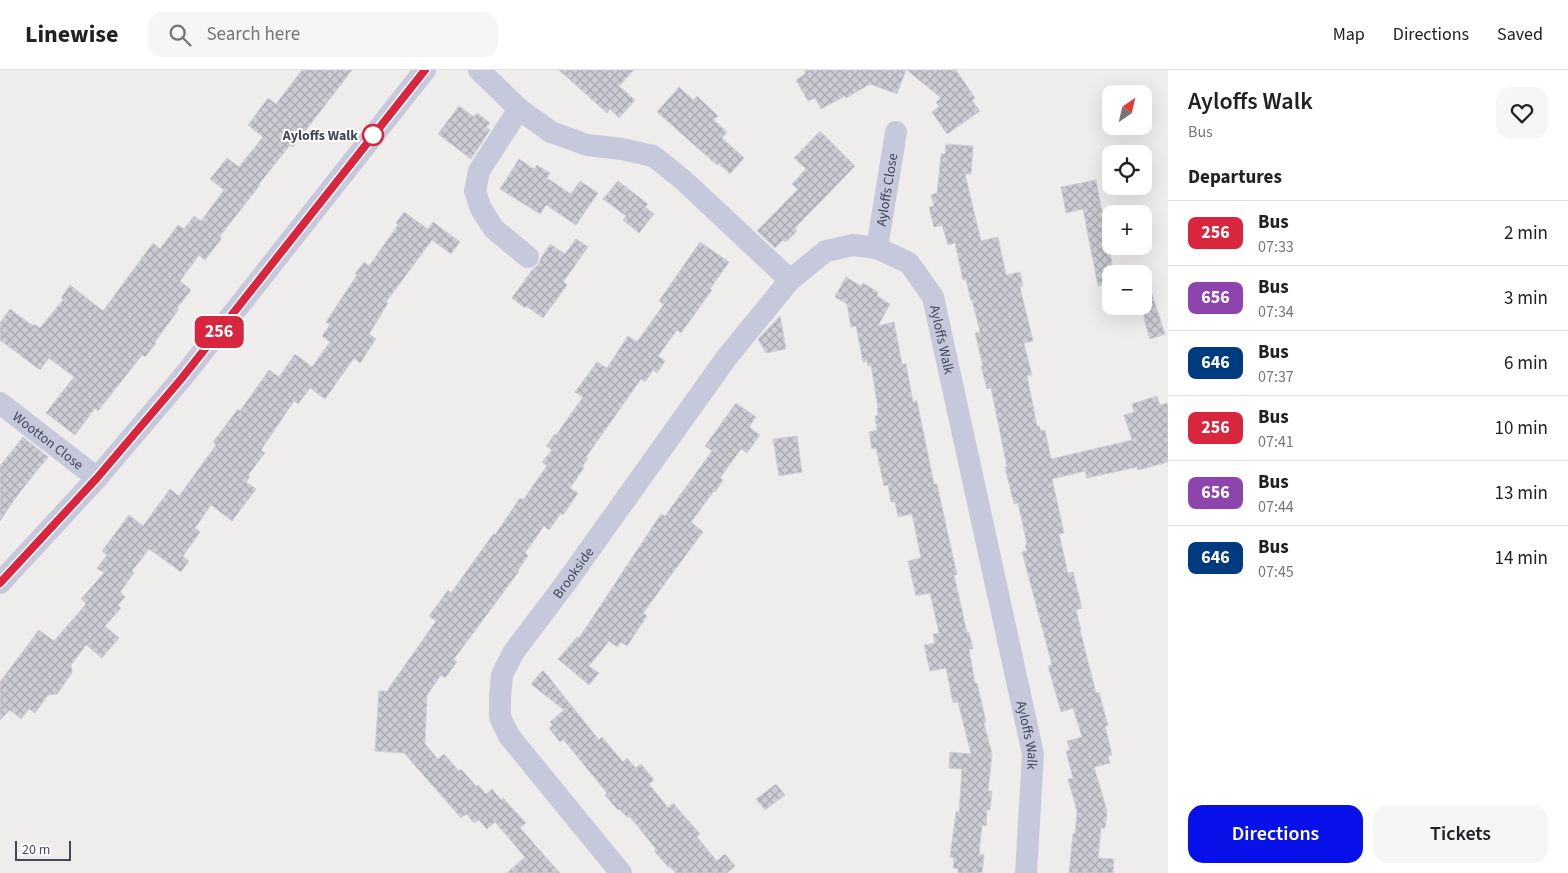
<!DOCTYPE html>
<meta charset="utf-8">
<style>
:root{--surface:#fff;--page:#f6f6f6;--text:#202124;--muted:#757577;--line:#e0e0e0;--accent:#0911eb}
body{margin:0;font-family:"Source Sans 3",sans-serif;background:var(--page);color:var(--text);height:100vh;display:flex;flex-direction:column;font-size:19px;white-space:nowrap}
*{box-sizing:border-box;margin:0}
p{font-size:16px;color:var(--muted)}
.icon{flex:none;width:28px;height:28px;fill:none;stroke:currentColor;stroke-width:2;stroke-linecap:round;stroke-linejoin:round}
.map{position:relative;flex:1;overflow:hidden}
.drawer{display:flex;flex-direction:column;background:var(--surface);width:400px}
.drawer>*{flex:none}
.badge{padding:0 10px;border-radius:8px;font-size:18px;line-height:32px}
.needle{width:32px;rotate:34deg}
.controls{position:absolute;left:1102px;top:15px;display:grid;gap:10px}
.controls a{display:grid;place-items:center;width:50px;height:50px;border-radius:10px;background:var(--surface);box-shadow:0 5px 20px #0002;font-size:25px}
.scale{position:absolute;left:15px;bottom:12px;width:56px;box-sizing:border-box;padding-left:5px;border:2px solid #43455a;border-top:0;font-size:14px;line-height:18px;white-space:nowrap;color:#43455a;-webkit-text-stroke:4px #fff;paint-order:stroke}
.map>.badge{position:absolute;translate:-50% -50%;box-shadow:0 0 0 2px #fff}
h2{padding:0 20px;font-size:19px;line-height:45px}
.round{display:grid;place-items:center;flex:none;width:52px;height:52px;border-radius:15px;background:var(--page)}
.summary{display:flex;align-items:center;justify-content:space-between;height:85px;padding:0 20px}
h1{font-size:24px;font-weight:600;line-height:38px}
.primary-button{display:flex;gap:10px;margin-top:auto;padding:10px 20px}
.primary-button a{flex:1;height:58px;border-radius:15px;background:var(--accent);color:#fff;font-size:20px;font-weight:600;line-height:58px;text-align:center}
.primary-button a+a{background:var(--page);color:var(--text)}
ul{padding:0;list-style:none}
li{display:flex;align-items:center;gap:15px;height:65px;padding:0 20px;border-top:1px solid var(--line)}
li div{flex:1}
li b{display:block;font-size:19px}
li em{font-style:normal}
li .badge{min-width:55px;font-weight:700;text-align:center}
header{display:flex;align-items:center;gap:30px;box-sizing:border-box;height:70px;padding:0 25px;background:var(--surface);border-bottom:1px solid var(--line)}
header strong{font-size:24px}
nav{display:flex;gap:28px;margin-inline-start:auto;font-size:18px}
.search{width:350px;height:45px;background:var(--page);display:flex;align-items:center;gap:12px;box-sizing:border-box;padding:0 18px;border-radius:15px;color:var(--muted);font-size:19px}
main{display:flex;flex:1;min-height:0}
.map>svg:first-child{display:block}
.building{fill:url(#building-cross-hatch);stroke:#d0cfd8}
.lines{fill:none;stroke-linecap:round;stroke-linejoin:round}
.minor{stroke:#c6c9db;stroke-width:22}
.line-casing{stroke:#fff;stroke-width:11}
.line{stroke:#d7263d;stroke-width:8}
.stop-dot{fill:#fff;stroke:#d7263d;stroke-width:2.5}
.labels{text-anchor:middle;stroke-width:4;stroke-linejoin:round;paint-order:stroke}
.stop-label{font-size:14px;font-weight:bold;fill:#43455a;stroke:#fff;text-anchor:end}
.street-label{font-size:14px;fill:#43455a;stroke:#fff}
</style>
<header>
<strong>Linewise</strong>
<div class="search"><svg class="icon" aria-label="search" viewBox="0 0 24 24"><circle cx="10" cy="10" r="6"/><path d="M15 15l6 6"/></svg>Search here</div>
<nav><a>Map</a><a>Directions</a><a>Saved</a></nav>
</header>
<main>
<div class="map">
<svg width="1168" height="803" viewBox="0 0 1168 803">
<defs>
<pattern id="building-cross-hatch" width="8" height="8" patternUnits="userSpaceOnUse" patternTransform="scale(1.25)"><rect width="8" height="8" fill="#cccbd4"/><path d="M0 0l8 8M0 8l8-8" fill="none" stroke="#a7a7af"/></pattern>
</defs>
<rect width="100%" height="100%" fill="#efedeb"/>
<g class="building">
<polygon points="302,0 352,0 293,77 290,75 259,114 260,115 220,166 222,168 205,190 199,185 180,211 191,220 177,238 179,239 155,272 156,273 145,287 142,285 98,341 95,338 75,365 46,343 74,307 49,288 40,300 0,270 0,253 10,239 33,256 34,254 40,258 63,230 61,228 70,215 103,241 153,173 160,179 178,155 184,159 194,146 201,151 224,120 210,109 227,88 239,97 263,67 248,55 268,28 276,34"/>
<polygon points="559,0 634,0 619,16 635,30 619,48 610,39 607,43"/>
<polygon points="805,0 906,0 897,24 870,14 846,28 845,26 821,39 815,28 808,31 796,10 805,4"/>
<polygon points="907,0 956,0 975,28 972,31 980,41 947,64 932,42 939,37 936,32 941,28"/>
<polygon points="679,17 693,30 697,26 718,46 714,50 727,62 722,68 744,88 730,104 718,93 717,95 657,42"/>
<polygon points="459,36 474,47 477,43 490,53 486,57 490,60 471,89 438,64"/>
<polygon points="820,61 855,96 795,158 797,161 786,172 783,170 775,178 757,161 798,119 792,114 806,99 794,88"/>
<polygon points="946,74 973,76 971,104 965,104 981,171 998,167 1006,205 1020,202 1023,216 1020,217 1033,271 1024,273 1032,305 1027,306 1037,356 1039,356 1041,361 1045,360 1051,389 1132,370 1124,345 1134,342 1132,334 1157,326 1160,335 1168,333 1168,392 1138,400 1137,397 1087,408 1085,401 1052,409 1064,463 1059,464 1068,503 1073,502 1082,538 1076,540 1081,560 1080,560 1096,623 1099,622 1108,656 1105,656 1112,685 1108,686 1110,693 1094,697 1107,741 1105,758 1101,758 1098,788 1114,789 1113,803 1069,803 1073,763 1075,764 1077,741 1068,709 1073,708 1066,681 1070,680 1067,671 1082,667 1073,638 1061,642 1048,596 1052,595 1022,482 1027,481 1025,475 1027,474 1018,433 1014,434 1005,397 1007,397 991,318 987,319 981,296 983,296 975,263 980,262 972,230 971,231 966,210 963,210 955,173 948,175 942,155 934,157 929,137 934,136 931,125 937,123 941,84 945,84"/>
<polygon points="519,89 534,99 537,95 550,103 547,108 571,124 580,111 598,123 576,155 546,135 540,144 500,119"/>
<polygon points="1096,110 1114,204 1111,204 1111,213 1098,216 1083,139 1066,143 1061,117"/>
<polygon points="618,111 648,134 645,137 654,144 639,163 623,150 626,146 603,129"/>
<polygon points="404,142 428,159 433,152 460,172 451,184 432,170 386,232 388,233 369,264 376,269 360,293 354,288 325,329 310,318 298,334 294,331 261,380 265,383 248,405 250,407 246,412 256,419 232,451 211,435 195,458 200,462 183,486 189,491 181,502 149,479 132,501 134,503 120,522 125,527 118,535 121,538 105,556 119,568 102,588 86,575 71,595 72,603 57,624 48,625 35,643 29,639 21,649 10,640 0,650 0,612 39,560 54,571 86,534 81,529 104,503 97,498 107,485 102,481 129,445 143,456 170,419 179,426 216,375 213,372 238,339 240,341 269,300 279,307 295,284 312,297 330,272 322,266 330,255 326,252 357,205 355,204 364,192 369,196 398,155 396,153"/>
<polygon points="576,169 588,177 563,212 567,215 543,248 526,236 525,238 512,228 533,199 538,195 541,188 550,174 565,184"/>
<polygon points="700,172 729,192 710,219 712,220 681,263 677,260 658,286 665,291 657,303 653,300 645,312 641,309 586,387 588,388 582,397 584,398 570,418 578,423 563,445 561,443 549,460 544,456 525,483 528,486 518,500 519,501 454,589 457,592 445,608 441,605 427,625 425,674 438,689 444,684 459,701 461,699 476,716 478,715 486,724 492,719 501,730 503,728 526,753 520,758 560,803 507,803 525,787 495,752 487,759 479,750 474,753 466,744 461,748 404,683 375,681 379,621 388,621 389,618 436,551 429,546 448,520 451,523 494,463 495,465 520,428 523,430 547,396 542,392 552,380 546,376 555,364 556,365 583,327 575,322 597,292 607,298 628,266 637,272 664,234 659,231"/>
<polygon points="846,207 861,216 863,213 878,222 877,226 890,234 878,256 894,252 902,294 906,294 913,332 917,331 934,414 937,414 957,505 954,505 967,563 969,562 973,579 969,579 975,613 977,613 986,652 984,653 992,684 988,721 992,721 990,740 987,740 986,756 982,755 979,784 984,785 982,803 958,803 958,799 953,798 954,788 950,787 956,742 959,742 962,699 949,698 950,682 971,684 958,632 953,633 946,598 930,601 924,575 935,573 933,564 939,563 930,523 916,526 908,491 921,488 912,444 898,447 895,432 891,432 888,415 884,416 876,378 872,379 869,362 877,360 875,346 878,345 877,339 878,338 871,295 868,296 867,291 863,292 856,256 851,257 847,234 835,227"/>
<polygon points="1147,209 1165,264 1150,269 1144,249 1144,210"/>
<polygon points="780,246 786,279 766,283 758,269"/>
<polygon points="736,333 756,347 749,357 760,365 747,383 741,379 720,408 723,410 715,422 714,421 691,452 703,462 643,543 647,546 627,576 621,572 617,577 609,571 589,596 599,603 589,615 558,589 577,567 579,568 661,444 665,446 712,381 705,376"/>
<polygon points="797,366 802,402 779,406 773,369"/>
<polygon points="23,367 48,387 19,423 0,451 0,396"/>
<polygon points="543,600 599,670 602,667 623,692 627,688 636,698 641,694 654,710 649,714 668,738 673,733 700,764 697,767 717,791 725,784 735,796 727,803 676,803 669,796 668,797 654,781 656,779 630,747 627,747 619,739 618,740 605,725 607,723 563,669 560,672 549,658 553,655 550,652 564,640 531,614"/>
<polygon points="776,714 785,725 765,740 756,729"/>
</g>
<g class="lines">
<g class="minor">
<path id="s1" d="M479,0L519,39L551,62L587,75L622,79L653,86L682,109L790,210L826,181L853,175L877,178L909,193L933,227L1033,684L1026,803"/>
<polyline points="519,39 479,101 475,121 481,139 494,159 528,187"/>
<path id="s2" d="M877,178L896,62"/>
<path id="s3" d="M0,333L97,408"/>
<polyline points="0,513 97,408 182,308 425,0"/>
<path id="s4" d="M621,803L509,666L500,647V627L502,605L513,583L565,514L727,287L790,210"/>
</g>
</g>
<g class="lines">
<defs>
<polyline id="line" points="0,513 97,408 182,308 425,0"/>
</defs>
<use href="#line" class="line-casing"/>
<use href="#line" class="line"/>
</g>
<circle class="stop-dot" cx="373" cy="65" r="10"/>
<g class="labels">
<g class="stop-label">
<text x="358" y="70">Ayloffs Walk</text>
</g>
<g class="street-label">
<text dy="5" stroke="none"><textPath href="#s2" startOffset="59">Ayloffs Close</textPath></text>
<text dy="5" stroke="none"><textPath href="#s1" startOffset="604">Ayloffs Walk</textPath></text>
<text dy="5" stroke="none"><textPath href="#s3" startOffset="61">Wootton Close</textPath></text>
<text dy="5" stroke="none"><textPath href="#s4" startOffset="365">Brookside</textPath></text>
<text dy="5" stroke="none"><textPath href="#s1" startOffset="1009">Ayloffs Walk</textPath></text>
</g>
</g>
</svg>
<div class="controls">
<a><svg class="needle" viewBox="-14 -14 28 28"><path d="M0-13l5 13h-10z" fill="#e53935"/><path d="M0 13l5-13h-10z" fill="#757577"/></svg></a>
<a><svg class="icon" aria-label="locate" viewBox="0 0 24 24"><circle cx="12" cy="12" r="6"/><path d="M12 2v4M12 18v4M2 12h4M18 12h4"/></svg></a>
<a>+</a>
<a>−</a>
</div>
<div class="scale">20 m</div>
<b class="badge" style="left:219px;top:262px;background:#d7263d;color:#fff">256</b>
</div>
<section class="drawer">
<div class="summary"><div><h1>Ayloffs Walk</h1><p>Bus</p></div><a class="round"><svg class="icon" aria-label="heart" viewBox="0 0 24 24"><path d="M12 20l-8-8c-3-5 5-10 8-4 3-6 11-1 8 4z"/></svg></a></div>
<h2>Departures</h2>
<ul>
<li><span class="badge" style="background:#d7263d;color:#fff">256</span><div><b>Bus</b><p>07:33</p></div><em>2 min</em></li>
<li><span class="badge" style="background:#8e44ad;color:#fff">656</span><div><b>Bus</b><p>07:34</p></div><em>3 min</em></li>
<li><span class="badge" style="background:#003b80;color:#fff">646</span><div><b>Bus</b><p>07:37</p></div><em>6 min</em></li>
<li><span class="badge" style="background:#d7263d;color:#fff">256</span><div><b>Bus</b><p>07:41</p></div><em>10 min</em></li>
<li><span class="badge" style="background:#8e44ad;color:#fff">656</span><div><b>Bus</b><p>07:44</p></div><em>13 min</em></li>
<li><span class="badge" style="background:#003b80;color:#fff">646</span><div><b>Bus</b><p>07:45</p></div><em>14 min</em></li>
</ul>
<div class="primary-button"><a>Directions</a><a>Tickets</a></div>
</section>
</main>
